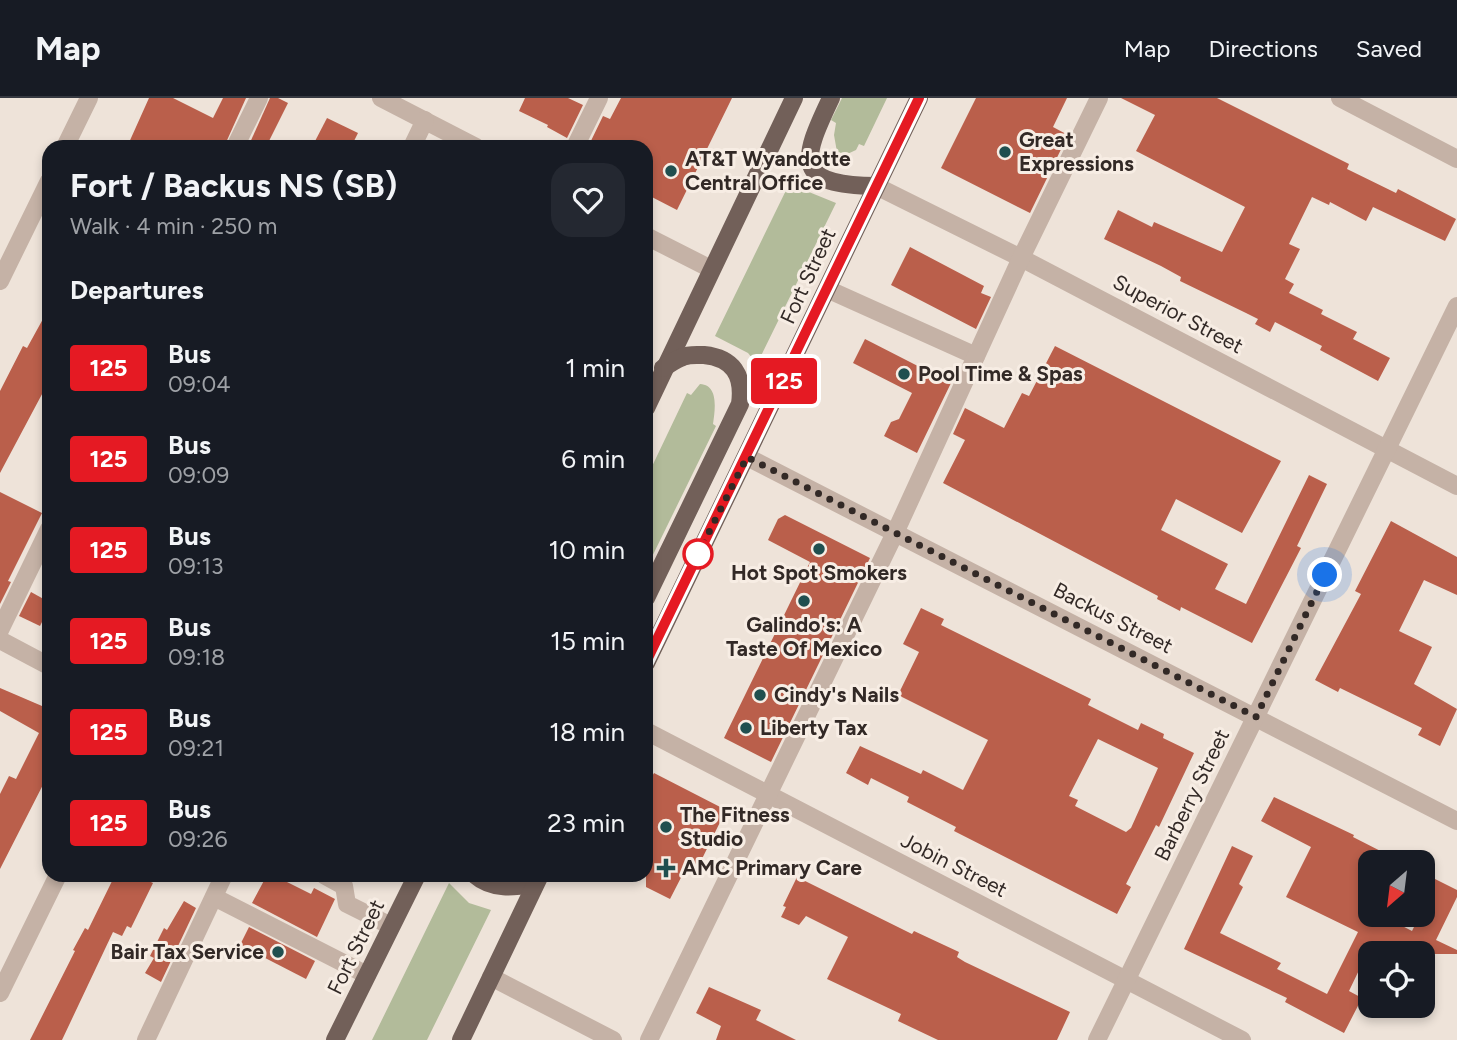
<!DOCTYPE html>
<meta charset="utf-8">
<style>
:root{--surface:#171b24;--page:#242831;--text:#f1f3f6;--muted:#9ea1a6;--line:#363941}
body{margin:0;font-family:Figtree,sans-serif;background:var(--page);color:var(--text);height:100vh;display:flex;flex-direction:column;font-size:26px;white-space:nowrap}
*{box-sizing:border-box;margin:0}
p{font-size:23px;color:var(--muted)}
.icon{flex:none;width:38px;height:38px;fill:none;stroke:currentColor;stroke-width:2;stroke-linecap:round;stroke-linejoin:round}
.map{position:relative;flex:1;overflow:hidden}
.side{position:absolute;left:42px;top:42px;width:611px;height:742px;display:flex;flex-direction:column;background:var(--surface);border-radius:21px;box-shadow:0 4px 10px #0003}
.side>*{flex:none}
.badge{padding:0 14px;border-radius:5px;font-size:24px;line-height:46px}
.needle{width:46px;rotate:208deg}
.controls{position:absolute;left:1358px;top:752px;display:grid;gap:14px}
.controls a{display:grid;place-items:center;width:77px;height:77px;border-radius:14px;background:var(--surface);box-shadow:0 4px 10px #0003;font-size:35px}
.you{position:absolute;width:35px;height:35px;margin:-18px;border:5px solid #fff;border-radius:50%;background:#1a73e8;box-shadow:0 0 0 10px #1a73e833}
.map>.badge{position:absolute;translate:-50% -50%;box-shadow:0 0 0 4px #fff}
h2{padding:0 28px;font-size:26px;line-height:63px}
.round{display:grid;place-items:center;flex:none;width:74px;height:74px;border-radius:21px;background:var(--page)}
.summary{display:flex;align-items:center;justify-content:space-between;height:119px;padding:0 28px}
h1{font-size:33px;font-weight:700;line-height:52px}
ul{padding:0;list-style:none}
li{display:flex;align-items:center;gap:21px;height:91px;padding:0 28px}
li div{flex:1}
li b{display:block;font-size:26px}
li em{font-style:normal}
li .badge{min-width:77px;font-weight:700;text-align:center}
header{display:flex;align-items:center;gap:42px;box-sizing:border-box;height:98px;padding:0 35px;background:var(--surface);border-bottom:2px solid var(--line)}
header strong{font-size:33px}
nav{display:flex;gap:38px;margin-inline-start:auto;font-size:24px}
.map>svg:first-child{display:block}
.green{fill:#b2bb9a}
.building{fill:#ba5f4b;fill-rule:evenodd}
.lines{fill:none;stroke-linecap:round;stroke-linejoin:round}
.minor{stroke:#c5b2a6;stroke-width:18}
.major{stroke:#726059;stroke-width:18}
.line-casing{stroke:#fff;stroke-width:16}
.line{stroke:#e51a23;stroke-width:10}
.walk{stroke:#322926;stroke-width:7;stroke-dasharray:0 12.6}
.poi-dot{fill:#204f4f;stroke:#f7ede4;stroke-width:2.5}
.stop-dot{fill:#fff;stroke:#e51a23;stroke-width:3.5}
.labels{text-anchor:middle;stroke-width:6;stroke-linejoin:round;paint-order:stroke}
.poi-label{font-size:21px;font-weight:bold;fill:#322926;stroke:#f7ede4;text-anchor:start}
.street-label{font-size:21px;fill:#322926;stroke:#f7ede4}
</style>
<header>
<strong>Map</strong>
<nav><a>Map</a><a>Directions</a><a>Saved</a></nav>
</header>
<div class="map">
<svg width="1457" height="942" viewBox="0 0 1457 942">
<rect width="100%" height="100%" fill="#eee3d9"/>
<g class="green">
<polygon points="842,0 887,0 864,48 859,46 856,52 843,58 837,54 834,37 836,25 831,22"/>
<polygon points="793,78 804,92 836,105 757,266 748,255 715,238"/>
<path d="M700,286C719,287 715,312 713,326L716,328L646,471V381L687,295L691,297Z"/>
<polygon points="449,785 469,805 491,812 427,942 372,942"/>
</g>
<g class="building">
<polygon points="149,0 173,0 213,20 223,0 246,0 224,49 127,49"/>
<polygon points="270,0 278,0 288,5 266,49 248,49"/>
<polygon points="525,0 568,0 583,7 567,40 547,29 548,27 519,13"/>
<polygon points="621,0 732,0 677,112 646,96 646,49 588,49 603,18 610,21"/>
<polygon points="976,0 1067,0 1053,29 1068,37 1030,115 941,70"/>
<polygon points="1121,0 1217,0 1349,66 1347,71 1396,95 1398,91 1456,121 1445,143 1373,109 1366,123 1330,104 1329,107 1312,99 1289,146 1300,151 1285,181 1294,186 1289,195 1323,212 1321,216 1357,234 1353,241 1390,260 1378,283 1320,252 1322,248 1275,224 1270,234 1255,226 1258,221 1246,215 1180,183 1181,179 1161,168 1104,141 1118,112 1152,129 1154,124 1222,154 1245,109 1136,53 1155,17"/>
<polygon points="327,20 358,35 351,49 312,49"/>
<polygon points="910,149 984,188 981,195 991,199 976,231 891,187"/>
<polygon points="49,210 49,283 0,375 0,293 23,248 27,250"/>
<polygon points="865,241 951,285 917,355 884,338 891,324 899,321 912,295 853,265"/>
<polygon points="1055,248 1281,363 1242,435 1176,401 1161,432 1228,466 1215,491 1246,506 1309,377 1327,386 1297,448 1301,450 1252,545 1181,509 1180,513 1157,501 1158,498 943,385 965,342 953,336 965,310 1004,330 1022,295 1029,298"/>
<polygon points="0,394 42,415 8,483 11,484 0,506"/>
<polygon points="785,417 870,460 771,664 724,640 810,464 768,442 778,421"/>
<polygon points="1391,423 1457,459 1457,497 1424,482 1399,533 1432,549 1414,586 1457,611 1440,648 1418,637 1422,630 1340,590 1338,594 1315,582 1361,496 1355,493"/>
<polygon points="31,494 49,504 49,510 40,528 19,518"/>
<path d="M921,510L944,521L941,527L1091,601L1088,607L1138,632L1141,625L1164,636L1163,640L1194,655L1159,729L1156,727L1126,786L1131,789L1117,816L954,733L956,729L907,704L909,699L871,680L868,687L846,675L860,648L921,676L923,672L963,692L988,642L898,597L919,554L903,546ZM1098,641L1158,670L1131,730L1126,734L1075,708L1078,702L1069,698Z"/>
<polygon points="0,590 49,611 49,675 0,771 0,696 9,678 16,681 39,635 0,613"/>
<polygon points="654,675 726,712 698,769 689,764 670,801 646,789 646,689"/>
<polygon points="1274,699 1354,737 1353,739 1404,765 1370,765 1370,817 1381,817 1412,833 1420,817 1423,817 1423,775 1457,792 1457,799 1436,842 1457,852 1457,856 1397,856 1373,843 1349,893 1362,900 1344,935 1285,904 1287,900 1184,851 1232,748 1253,758 1239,786 1243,789 1220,835 1281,865 1277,871 1327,896 1358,834 1286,799 1311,749 1261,723"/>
<polygon points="115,777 136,777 153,785 131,830 127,828 122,838 113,834 62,942 30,942 75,853 73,852 85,830 88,832"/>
<polygon points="267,777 273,777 311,796 314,790 335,801 317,839 252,805"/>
<polygon points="797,779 912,836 914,833 959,854 957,859 965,864 1070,914 1057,942 938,942 898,923 901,916 827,881 848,839 806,818 799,827 781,819 786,809 783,808"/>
<polygon points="184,803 196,810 161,884 145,875 154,860 150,858 164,830 167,832"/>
<polygon points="249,829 315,863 306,881 240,847"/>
<polygon points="709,889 761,912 756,922 796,942 716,942 721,928 696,915"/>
</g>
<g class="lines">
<g class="minor">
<polyline points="381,0 476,49"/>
<polyline points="1340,0 1457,61"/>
<polyline points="65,49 89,0"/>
<polyline points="235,49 259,0"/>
<polyline points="412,49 425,22"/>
<polyline points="575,49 599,0"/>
<polyline points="876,88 1021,160 1457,388"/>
<polyline points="646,138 711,171"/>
<polyline points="0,183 49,83"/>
<polyline points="827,191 976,258"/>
<polyline points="747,359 1457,723"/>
<polyline points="0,532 49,431"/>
<polyline points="0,542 49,568"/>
<polyline points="646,633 1242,942"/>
<polyline points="324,777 344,788 347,806 391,828"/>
<polyline points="214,799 367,877"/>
<polyline points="491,879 613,942"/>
<polyline points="0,895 58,777"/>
<polyline points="146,942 224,777"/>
<polyline points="649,942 895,435 1021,160 1099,0"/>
<polyline points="1097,942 1457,208"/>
</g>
<g class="major">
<path d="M831,0C801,63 793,87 876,88"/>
<polyline points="646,310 794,0"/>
<path d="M646,500L740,306C744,277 733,260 704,257C697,257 689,256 683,259C676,261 670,266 663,270"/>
<polyline points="646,565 919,0"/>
<path d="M475,777C492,792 514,789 535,786"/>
<polyline points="335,942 417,777"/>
<polyline points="461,942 540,777"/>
</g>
</g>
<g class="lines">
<defs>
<polyline id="line" points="646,564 919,0"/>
</defs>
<use href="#line" class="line-casing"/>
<use href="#line" class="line"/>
<polyline class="walk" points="698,456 747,359 1256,619 1325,477"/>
</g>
<g class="poi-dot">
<circle cx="1005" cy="54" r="7"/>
<circle cx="671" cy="73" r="7"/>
<circle cx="904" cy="276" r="7"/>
<circle cx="819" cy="451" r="7"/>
<circle cx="804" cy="503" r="7"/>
<circle cx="760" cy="597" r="7"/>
<circle cx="746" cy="630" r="7"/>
<circle cx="666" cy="729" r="7"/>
<path d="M662.5 759.5h7v7h7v7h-7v7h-7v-7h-7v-7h7z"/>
<circle cx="278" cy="854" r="7"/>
</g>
<circle class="stop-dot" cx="698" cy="456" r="14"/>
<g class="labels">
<g class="poi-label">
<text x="1019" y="49">Great<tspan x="1019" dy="24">Expressions</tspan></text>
<text x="685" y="68">AT&amp;T Wyandotte<tspan x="685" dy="24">Central Office</tspan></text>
<text x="918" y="283">Pool Time &amp; Spas</text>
<text x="819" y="482" text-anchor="middle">Hot Spot Smokers</text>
<text x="804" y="534" text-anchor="middle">Galindo's: A<tspan x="804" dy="24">Taste Of Mexico</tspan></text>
<text x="774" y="604">Cindy's Nails</text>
<text x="760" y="637">Liberty Tax</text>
<text x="680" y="724">The Fitness<tspan x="680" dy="24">Studio</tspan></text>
<text x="682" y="777">AMC Primary Care</text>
<text x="264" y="861" text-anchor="end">Bair Tax Service</text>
</g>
<g class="street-label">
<text transform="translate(808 178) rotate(-65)" y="7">Fort Street</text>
<text transform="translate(1178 216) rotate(28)" y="7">Superior Street</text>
<text transform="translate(1113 520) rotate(27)" y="7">Backus Street</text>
<text transform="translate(1192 697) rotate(-64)" y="7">Barberry Street</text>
<text transform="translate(954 767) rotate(27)" y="7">Jobin Street</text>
<text transform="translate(356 849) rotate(-64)" y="7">Fort Street</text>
</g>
</g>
</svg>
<div class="controls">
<a><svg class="needle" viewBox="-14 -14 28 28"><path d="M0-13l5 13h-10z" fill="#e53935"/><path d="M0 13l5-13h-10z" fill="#9ea1a6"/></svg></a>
<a><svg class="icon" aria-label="locate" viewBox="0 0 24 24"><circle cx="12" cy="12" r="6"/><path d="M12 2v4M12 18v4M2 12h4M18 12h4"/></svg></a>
</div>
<div class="you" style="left:1325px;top:477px"></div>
<b class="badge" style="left:784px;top:283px;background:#e51a23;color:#fff">125</b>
<section class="side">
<div class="summary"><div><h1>Fort / Backus NS (SB)</h1><p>Walk · 4 min · 250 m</p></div><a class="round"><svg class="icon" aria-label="heart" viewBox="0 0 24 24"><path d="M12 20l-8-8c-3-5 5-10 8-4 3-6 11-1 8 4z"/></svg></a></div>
<h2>Departures</h2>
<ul>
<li><span class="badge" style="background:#e51a23;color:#fff">125</span><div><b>Bus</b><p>09:04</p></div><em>1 min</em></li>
<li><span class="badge" style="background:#e51a23;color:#fff">125</span><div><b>Bus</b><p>09:09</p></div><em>6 min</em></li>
<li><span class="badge" style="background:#e51a23;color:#fff">125</span><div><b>Bus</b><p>09:13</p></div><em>10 min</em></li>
<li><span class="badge" style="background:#e51a23;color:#fff">125</span><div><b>Bus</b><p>09:18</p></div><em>15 min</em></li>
<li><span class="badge" style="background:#e51a23;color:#fff">125</span><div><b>Bus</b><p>09:21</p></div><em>18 min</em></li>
<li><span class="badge" style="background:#e51a23;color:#fff">125</span><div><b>Bus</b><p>09:26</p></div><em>23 min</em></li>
</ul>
</section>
</div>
